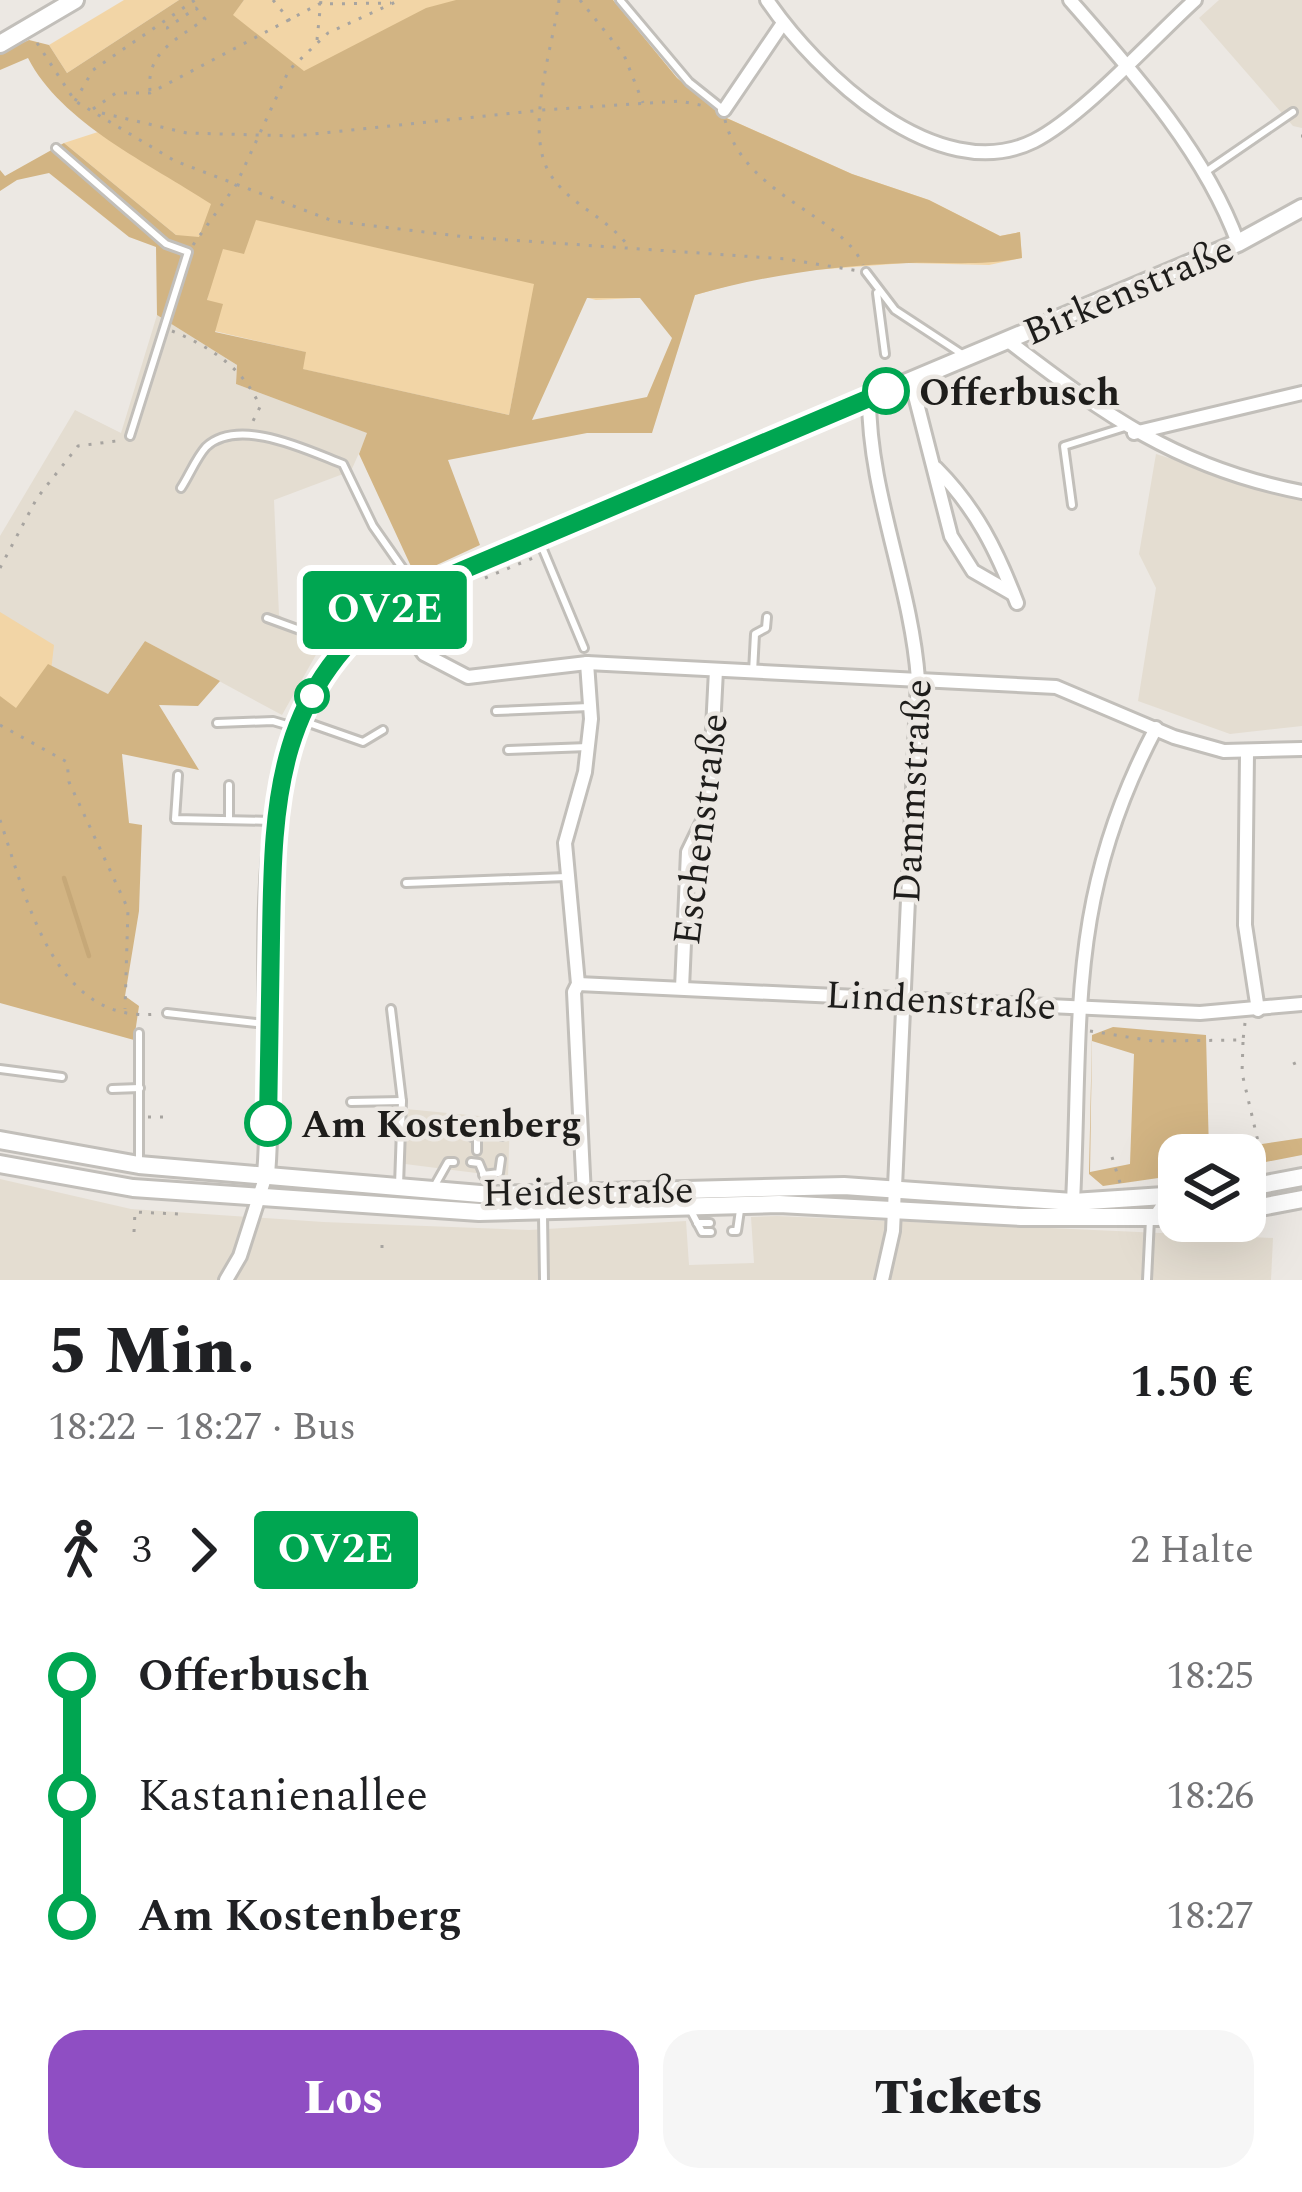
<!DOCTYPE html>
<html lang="de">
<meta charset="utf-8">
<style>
:root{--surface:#fff;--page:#f6f6f6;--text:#202124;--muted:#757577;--accent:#8f4ec3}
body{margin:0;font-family:Spectral,serif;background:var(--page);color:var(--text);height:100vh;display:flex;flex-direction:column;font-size:45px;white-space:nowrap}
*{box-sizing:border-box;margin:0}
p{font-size:39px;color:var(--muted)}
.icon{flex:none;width:66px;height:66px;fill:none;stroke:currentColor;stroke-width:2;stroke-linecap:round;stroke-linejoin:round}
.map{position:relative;height:1280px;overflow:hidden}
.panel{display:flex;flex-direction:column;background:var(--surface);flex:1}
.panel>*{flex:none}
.badge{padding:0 24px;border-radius:9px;font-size:42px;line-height:78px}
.tools{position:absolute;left:1158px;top:1134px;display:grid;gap:24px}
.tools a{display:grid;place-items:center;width:108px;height:108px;border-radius:24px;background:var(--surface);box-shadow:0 12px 48px #0002;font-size:60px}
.map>.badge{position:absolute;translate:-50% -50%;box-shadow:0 0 0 6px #fff}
.legs{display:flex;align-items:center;gap:18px;height:132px;padding:0 48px;font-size:39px}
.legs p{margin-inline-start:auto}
.overview{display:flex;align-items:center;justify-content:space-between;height:204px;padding:0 48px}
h1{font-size:66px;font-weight:800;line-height:90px}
.button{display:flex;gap:24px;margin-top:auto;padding:24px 48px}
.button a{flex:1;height:138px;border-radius:36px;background:var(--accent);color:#fff;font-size:48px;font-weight:800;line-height:138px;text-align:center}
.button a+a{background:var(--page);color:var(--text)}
ul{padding:0 48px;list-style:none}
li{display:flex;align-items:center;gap:42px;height:120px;font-size:45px}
li i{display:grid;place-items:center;width:18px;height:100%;margin:0 15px;background:currentColor}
li i::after{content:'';width:30px;height:30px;margin:-15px;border:9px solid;border-radius:50%;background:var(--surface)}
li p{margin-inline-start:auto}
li:first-child i{background:linear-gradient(#0000 50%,currentColor 0)}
li:last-child i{background:linear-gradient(currentColor 50%,#0000 0)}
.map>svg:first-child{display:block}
.built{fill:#e4ddd1}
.green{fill:#f2d5a6}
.forest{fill:#d2b483;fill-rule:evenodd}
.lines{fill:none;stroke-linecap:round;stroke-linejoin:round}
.stream{stroke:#c6a878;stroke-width:4.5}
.lane-casing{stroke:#c2bfba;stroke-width:12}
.street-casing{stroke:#c2bfba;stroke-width:18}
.secondary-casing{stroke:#c2bfba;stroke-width:22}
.path{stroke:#a7a4a0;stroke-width:3;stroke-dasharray:3 9;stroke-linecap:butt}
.lane{stroke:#fff;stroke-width:6}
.street{stroke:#fff;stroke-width:12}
.secondary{stroke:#fff;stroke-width:16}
.line-1-casing{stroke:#fff;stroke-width:27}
.line-1{stroke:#00a651;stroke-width:18}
.stop-1-dot{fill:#fff;stroke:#00a651;stroke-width:6}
.labels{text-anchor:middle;stroke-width:9;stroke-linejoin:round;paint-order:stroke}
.street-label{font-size:39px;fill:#1e1d1b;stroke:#ece8e3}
.stop-label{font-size:39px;font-weight:bold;fill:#1e1d1b;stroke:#ece8e3;text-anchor:start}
</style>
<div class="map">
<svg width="1302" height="1280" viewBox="0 0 1302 1280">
<rect width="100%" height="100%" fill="#ece8e3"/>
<g class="built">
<polygon points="1219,0 1302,0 1302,128 1293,126 1199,18"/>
<polygon points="157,315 237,365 236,384 368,433 351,471 274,500 279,615 322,644 282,715 145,641 108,694 0,673 0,536 75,410 121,433"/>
<polygon points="1156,454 1302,499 1302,726 1230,734 1138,701 1156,588 1139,554"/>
<polygon points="406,1109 510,1119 508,1177 405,1164"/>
<polygon points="0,1179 131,1209 323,1222 529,1230 686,1221 689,1265 754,1263 751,1217 777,1216 1273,1238 1271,1280 0,1280"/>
</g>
<g class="green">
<polygon points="124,0 179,0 67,73 49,45"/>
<polygon points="244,0 613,0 677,78 722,116 852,174 929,200 1000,236 1020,232 1022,258 989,265 906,263 775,273 695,295 596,300 535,284 509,415 302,369 305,352 214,331 207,300 217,256 176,235 64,143 101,131 211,203 232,15"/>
<polygon points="0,612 54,645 43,741 0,723"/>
</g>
<g class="forest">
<path d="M179,0H244L233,15L304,71L426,8L456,0H613L677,78L722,116L852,174L929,200L1000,236L1020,232L1022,258C984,266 948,262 909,263C836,265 766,275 695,295L652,433H587L448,460L480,545L415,575L359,454L367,433L236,384L237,365L157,315L156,247L129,237L49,173L17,180L0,191V170L5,176L64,143L176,235L199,237L211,204C150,164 61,123 28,58L0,70V53L29,40L49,45L67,73ZM256,220L534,284L509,415L303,369L306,352L215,332L223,304L207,300L223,249L244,254ZM587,298H640L672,338L647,397L532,420Z"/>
<polygon points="145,641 220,681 198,706 159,705 199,770 122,754 129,823 142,825 139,911 125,996 139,1006 134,1040 0,1003 0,696 16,708 48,664 108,694"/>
<path d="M1113,1027L1206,1035L1209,1152L1302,1138V1155L1245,1166V1155H1179V1175L1103,1186L1089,1174L1092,1035ZM1092,1041L1134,1054L1130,1164L1090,1172Z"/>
</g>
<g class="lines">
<polyline class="stream" points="64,878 89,956"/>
<defs>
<g id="lane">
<polyline points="620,0 689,82 724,110"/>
<polyline points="56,148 166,244 188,252 130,436"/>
<polyline points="1207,171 1293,112"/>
<polyline points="866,272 895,310 962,354"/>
<polyline points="877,293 885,354"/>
<path d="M181,488C189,476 196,458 206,447C239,416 309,451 343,464L373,526L415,586"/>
<polyline points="1072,505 1064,446 1125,427"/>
<polyline points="539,540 584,648"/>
<polyline points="267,618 300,630 336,658"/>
<polyline points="753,672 755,634 766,628 767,617"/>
<polyline points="496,711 589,707"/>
<polyline points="303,721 363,742 383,730"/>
<polyline points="217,723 273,721 297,728"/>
<polyline points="508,750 588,747"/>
<polyline points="178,775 175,819 273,821"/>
<polyline points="229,820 229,785"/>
<polyline points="406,883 566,877"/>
<polyline points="391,1009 402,1101 399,1185"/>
<polyline points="167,1013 265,1024"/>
<polyline points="0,1069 62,1077"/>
<polyline points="112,1089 140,1088"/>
<polyline points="351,1102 402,1101"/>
<polyline points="477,1127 501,1128 502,1136"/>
<polyline points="449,1129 455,1126"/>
<polyline points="472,1137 477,1137 477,1151"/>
<polyline points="139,1162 139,1033"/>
<polyline points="471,1162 479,1163 491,1192"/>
<polyline points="483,1175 499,1173 501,1159"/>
<polyline points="435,1185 448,1162 454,1162"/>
<polyline points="690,1209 702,1232 711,1232"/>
<polyline points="543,1216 544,1280"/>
<polyline points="697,1223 710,1223"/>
<polyline points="732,1231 737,1231 740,1210"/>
<polyline points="1147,1280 1150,1219 1164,1198"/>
</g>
<g id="street">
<path d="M767,0C816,72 937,189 1034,141C1083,116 1152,39 1195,0"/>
<path d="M1070,0C1133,72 1205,152 1238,243"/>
<polyline points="724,110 783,23"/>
<path d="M1007,340C1105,415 1178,468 1302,492"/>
<polyline points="911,380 951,536 973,571 1013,594"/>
<path d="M869,398C869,493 911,584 918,679L893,1231L882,1280"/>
<polyline points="1134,433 1302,393"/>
<path d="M936,468C976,508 997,551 1017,603"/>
<polyline points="389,606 424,654 468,677 587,663 1056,687 1174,737 1224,751 1302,749"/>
<polyline points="1247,754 1245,925 1258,1010"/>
<polyline points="578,984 1200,1013 1302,1004"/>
<polyline points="682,988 688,852 705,817 710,788 716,670"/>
<polyline points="584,1195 574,992 578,984 565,843 585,772 591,719 587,663"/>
<path d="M1073,1202C1082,1018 1066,898 1156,728"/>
<polyline points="226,1280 240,1256 266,1175"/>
</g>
<g id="secondary">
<polyline points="0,44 75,0"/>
<polyline points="0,1140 139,1165 492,1195 844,1186 1073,1202 1179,1195"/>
<polyline points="0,1164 133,1188 479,1212 779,1204 1021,1217 1179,1217"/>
<path d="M266,1175C282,983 212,686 427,584L1238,243L1302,208"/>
<polyline points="1245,1188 1302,1177"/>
<polyline points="1245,1210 1302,1199"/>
</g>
</defs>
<use href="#lane" class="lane-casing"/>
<use href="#street" class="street-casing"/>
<use href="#secondary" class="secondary-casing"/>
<g class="path">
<polyline points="273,0 291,22"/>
<path d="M559,0C553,47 522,135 552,177C572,206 608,218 629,247"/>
<polyline points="580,0 624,55 643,103"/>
<polyline points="317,40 321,0"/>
<polyline points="37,43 75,101 175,161 333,221 466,237 786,259 859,271"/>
<path d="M150,91C146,52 176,40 205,19L196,8L167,28H157"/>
<polyline points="75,101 93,70 195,0"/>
<polyline points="93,109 116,93 150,93 319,4 391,3"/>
<polyline points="102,113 187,133 295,136 542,110 680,101 705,106"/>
<path d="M725,120C744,196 841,214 863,265"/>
<polyline points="1301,136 1302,136"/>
<polyline points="193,245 236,185 289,70 328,33 400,0"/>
<path d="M172,331C209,346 245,369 260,407L251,425"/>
<polyline points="0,568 37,498 78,446 124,440"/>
<polyline points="485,578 533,558"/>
<polyline points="0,725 67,762 69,782 128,909 125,1009"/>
<path d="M0,820C26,896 53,1025 157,1014"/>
<polyline points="1090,1031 1153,1041 1243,1040 1245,1023"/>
<polyline points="1243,1042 1242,1073 1264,1167"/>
<polyline points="1293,1064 1302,1060"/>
<polyline points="148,1117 168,1117"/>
<polyline points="1112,1157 1121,1186"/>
<polyline points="134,1232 135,1212 178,1214"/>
<polyline points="382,1245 382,1252"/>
</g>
<use href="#lane" class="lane"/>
<use href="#street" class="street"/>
<use href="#secondary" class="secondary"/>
</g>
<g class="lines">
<defs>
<path id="line-1" d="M268,1123C269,1061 270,1000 271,938C273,795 276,686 404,595L886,391"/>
</defs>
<use href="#line-1" class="line-1-casing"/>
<use href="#line-1" class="line-1"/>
</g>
<g class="stop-1-dot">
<circle cx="886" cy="391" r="21"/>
<circle cx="312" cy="696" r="15"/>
<circle cx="268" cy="1123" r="21"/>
</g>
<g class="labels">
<g class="street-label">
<text transform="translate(1128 289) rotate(-23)" y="14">Birkenstraße</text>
<text transform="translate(911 791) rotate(-87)" y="14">Dammstraße</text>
<text transform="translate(699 829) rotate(-83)" y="14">Eschenstraße</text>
<text transform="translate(941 999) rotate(3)" y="14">Lindenstraße</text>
<text transform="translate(588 1190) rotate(-1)" y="14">Heidestraße</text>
</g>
<g class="stop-label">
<text x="919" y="405">Offerbusch</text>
<text x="301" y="1137">Am Kostenberg</text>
</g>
</g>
</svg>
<div class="tools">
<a><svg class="icon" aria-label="layers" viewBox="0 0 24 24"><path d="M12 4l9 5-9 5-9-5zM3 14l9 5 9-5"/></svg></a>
</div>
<b class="badge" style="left:385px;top:610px;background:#00a651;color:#fff">OV2E</b>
</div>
<section class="panel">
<div class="overview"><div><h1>5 Min.</h1><p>18:22 – 18:27 · Bus</p></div><b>1.50 €</b></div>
<div class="legs"><svg class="icon" aria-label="walk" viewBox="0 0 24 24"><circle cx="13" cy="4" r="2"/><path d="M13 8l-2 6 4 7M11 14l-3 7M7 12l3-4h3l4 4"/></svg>3<svg class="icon" aria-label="forward" viewBox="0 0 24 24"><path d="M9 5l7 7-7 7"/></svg><b class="badge" style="background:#00a651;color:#fff">OV2E</b><p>2 Halte</p></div>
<ul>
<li><i style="color:#00a651"></i><b>Offerbusch</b><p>18:25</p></li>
<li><i style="color:#00a651"></i><span>Kastanienallee</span><p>18:26</p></li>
<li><i style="color:#00a651"></i><b>Am Kostenberg</b><p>18:27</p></li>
</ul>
<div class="button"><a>Los</a><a>Tickets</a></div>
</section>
